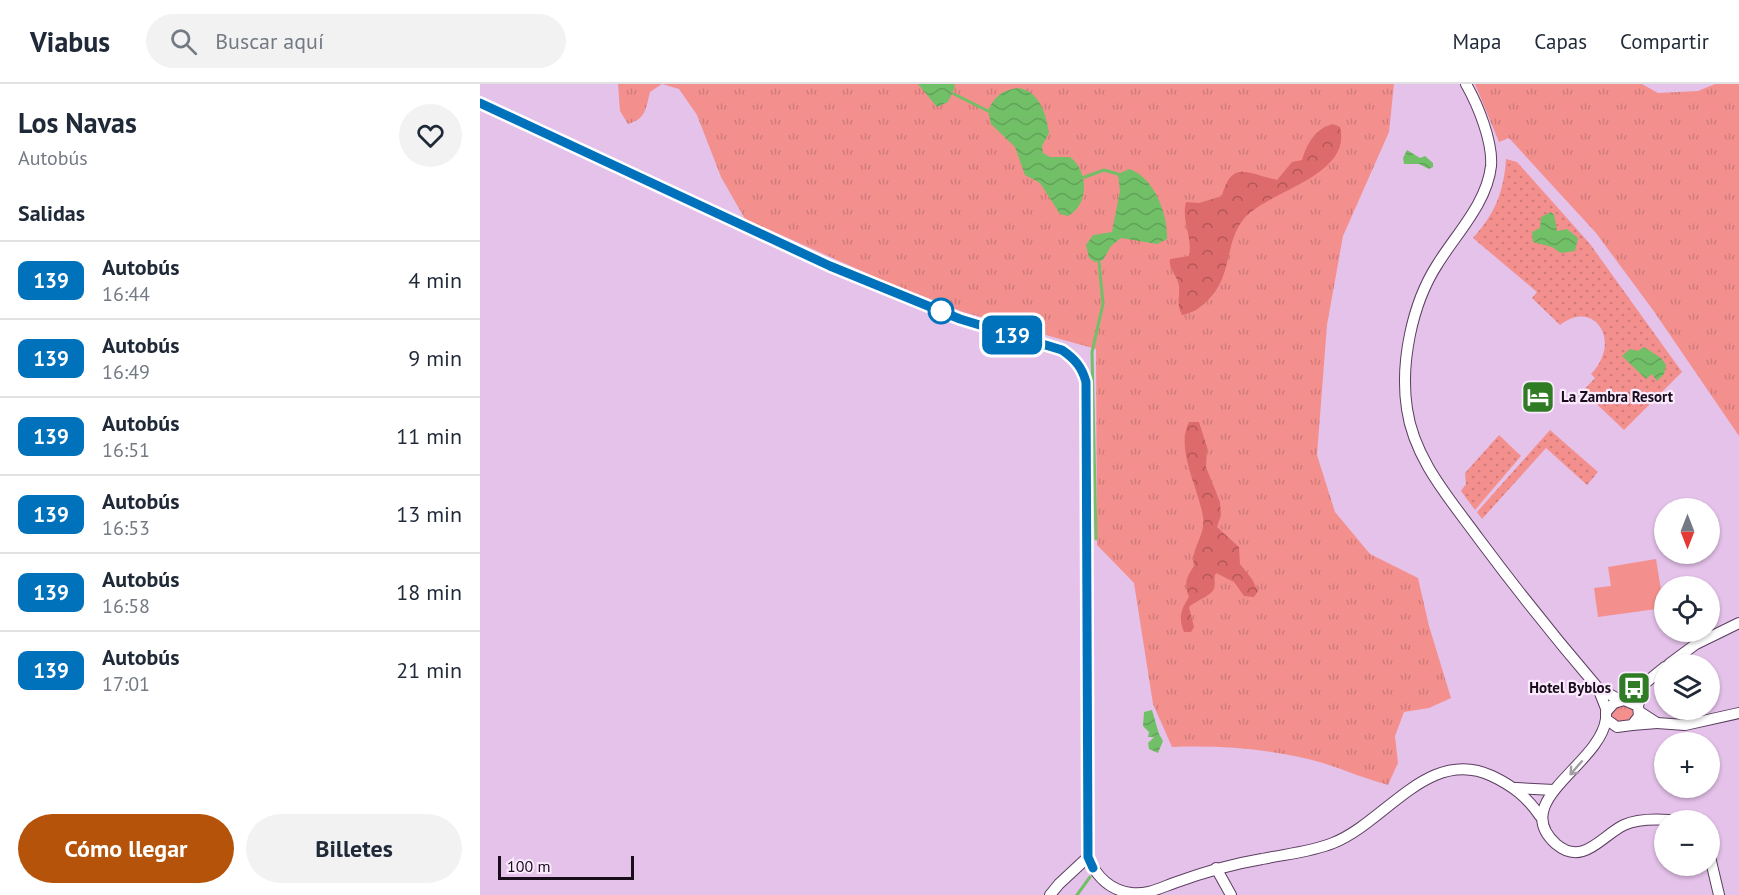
<!DOCTYPE html>
<html lang="es">
<meta charset="utf-8">
<style>
:root{--surface:#fff;--page:#f2f2f3;--text:#1f2937;--muted:#747a83;--line:#e0e1e3;--accent:#b45309}
body{margin:0;font-family:"PT Sans",sans-serif;background:var(--page);color:var(--text);height:100vh;display:flex;flex-direction:column;font-size:22px;white-space:nowrap}
*{box-sizing:border-box;margin:0}
p{font-size:20px;color:var(--muted)}
.icon{flex:none;width:33px;height:33px;fill:none;stroke:currentColor;stroke-width:2;stroke-linecap:round;stroke-linejoin:round}
.map{position:relative;flex:1;overflow:hidden}
.sheet{display:flex;flex-direction:column;background:var(--surface);width:480px}
.sheet>*{flex:none}
.badge{padding:0 12px;border-radius:9px;font-size:21px;line-height:39px}
.needle{width:39px;rotate:180deg}
.fabs{position:absolute;left:1174px;top:414px;display:grid;gap:12px}
.fabs a{display:grid;place-items:center;width:66px;height:66px;border-radius:50%;background:var(--surface);box-shadow:0 2px 4px #0004;font-size:30px}
.scale{position:absolute;left:18px;bottom:15px;width:136px;box-sizing:border-box;padding-left:6px;border:3px solid #190d1b;border-top:0;font-size:16px;line-height:21px;white-space:nowrap;color:#190d1b;-webkit-text-stroke:4px #fbeafe;paint-order:stroke}
.map>.badge{position:absolute;translate:-50% -50%;box-shadow:0 0 0 3px #fff}
h2{padding:0 18px;font-size:22px;line-height:54px}
.round{display:grid;place-items:center;flex:none;width:63px;height:63px;border-radius:32px;background:var(--page)}
.summary{display:flex;align-items:center;justify-content:space-between;height:102px;padding:0 18px}
h1{font-size:28px;font-weight:600;line-height:45px}
.cta{display:flex;gap:12px;margin-top:auto;padding:12px 18px}
.cta a{flex:1;height:69px;border-radius:36px;background:var(--accent);color:#fff;font-size:24px;font-weight:600;line-height:69px;text-align:center}
.cta a+a{background:var(--page);color:var(--text)}
ul{padding:0;list-style:none}
li{display:flex;align-items:center;gap:18px;height:78px;padding:0 18px;border-top:2px solid var(--line)}
li div{flex:1}
li b{display:block;font-size:22px}
li em{font-style:normal}
li .badge{min-width:66px;font-weight:700;text-align:center}
header{display:flex;align-items:center;gap:36px;box-sizing:border-box;height:84px;padding:0 30px;background:var(--surface);border-bottom:2px solid var(--line)}
header strong{font-size:28px}
nav{display:flex;gap:33px;margin-inline-start:auto;font-size:21px}
.search{width:420px;height:54px;background:var(--page);display:flex;align-items:center;gap:15px;box-sizing:border-box;padding:0 21px;border-radius:33px;color:var(--muted);font-size:22px}
main{display:flex;flex:1;min-height:0}
.map>svg:first-child{display:block}
.grass{fill:url(#grass-tufts)}
.forest{fill:url(#forest-crowns)}
.park{fill:#f3908e}
.garden{fill:url(#garden-dots)}
.water{fill:url(#water-waves)}
.lines{fill:none;stroke-linecap:round;stroke-linejoin:round}
.stream{stroke:#71bf67;stroke-width:3}
.minor-casing{stroke:#5b3e60;stroke-width:12}
.minor{stroke:#fff;stroke-width:10}
.oneway{stroke:#a39ea4}
.line-casing{stroke:#fff;stroke-width:14}
.line{stroke:#0072bc;stroke-width:9}
.stop-dot{fill:#fff;stroke:#0072bc;stroke-width:3}
.labels{text-anchor:middle;stroke-width:4.5;stroke-linejoin:round;paint-order:stroke}
.poi-label{font-size:15px;font-weight:bold;fill:#190d1b;stroke:#fbeafe;text-anchor:start}
</style>
<header>
<strong>Viabus</strong>
<div class="search"><svg class="icon" aria-label="search" viewBox="0 0 24 24"><circle cx="10" cy="10" r="6"/><path d="M15 15l6 6"/></svg>Buscar aquí</div>
<nav><a>Mapa</a><a>Capas</a><a>Compartir</a></nav>
</header>
<main>
<section class="sheet">
<div class="summary"><div><h1>Los Navas</h1><p>Autobús</p></div><a class="round"><svg class="icon" aria-label="heart" viewBox="0 0 24 24"><path d="M12 20l-8-8c-3-5 5-10 8-4 3-6 11-1 8 4z"/></svg></a></div>
<h2>Salidas</h2>
<ul>
<li><span class="badge" style="background:#0072bc;color:#fff">139</span><div><b>Autobús</b><p>16:44</p></div><em>4 min</em></li>
<li><span class="badge" style="background:#0072bc;color:#fff">139</span><div><b>Autobús</b><p>16:49</p></div><em>9 min</em></li>
<li><span class="badge" style="background:#0072bc;color:#fff">139</span><div><b>Autobús</b><p>16:51</p></div><em>11 min</em></li>
<li><span class="badge" style="background:#0072bc;color:#fff">139</span><div><b>Autobús</b><p>16:53</p></div><em>13 min</em></li>
<li><span class="badge" style="background:#0072bc;color:#fff">139</span><div><b>Autobús</b><p>16:58</p></div><em>18 min</em></li>
<li><span class="badge" style="background:#0072bc;color:#fff">139</span><div><b>Autobús</b><p>17:01</p></div><em>21 min</em></li>
</ul>
<div class="cta"><a>Cómo llegar</a><a>Billetes</a></div>
</section>
<div class="map">
<svg width="1259" height="811" viewBox="0 0 1259 811">
<defs>
<pattern id="grass-tufts" width="24" height="20" patternUnits="userSpaceOnUse" patternTransform="scale(1.5)"><rect width="24" height="20" fill="#f3908e"/><path d="M3 7l-1-3M5 7V3M7 7l1-3M15 17l-1-3M17 17v-4M19 17l1-3" fill="none" stroke="#d07b7a"/></pattern>
<pattern id="forest-crowns" width="20" height="18" patternUnits="userSpaceOnUse" patternTransform="scale(1.5)"><rect width="20" height="18" fill="#dd6b6b"/><path d="M2 6a3 3 0 1 1 6 0M12 15a3 3 0 1 1 6 0" fill="none" stroke="#b25657"/></pattern>
<pattern id="garden-dots" width="8" height="8" patternUnits="userSpaceOnUse" patternTransform="scale(1.5)"><rect width="8" height="8" fill="#f3908e"/><path d="M2 2h.1M6 6h.1" fill="none" stroke="#d07b7a" stroke-width="1.8" stroke-linecap="round"/></pattern>
<pattern id="water-waves" width="16" height="10" patternUnits="userSpaceOnUse" patternTransform="scale(1.5)"><rect width="16" height="10" fill="#71bf67"/><path d="M0 5q4-4 8 0t8 0" fill="none" stroke="#61a359"/></pattern>
</defs>
<rect width="100%" height="100%" fill="#e5c2ea"/>
<g class="grass">
<path d="M138,0H914L909,48L863,152L847,241L837,371L855,428L890,470L938,494L949,542L971,614L949,624L924,628L915,652L918,679L908,701C886,695 865,686 843,679C795,665 742,661 692,663L673,620L654,499L617,461L616,265L483,228L402,196L265,135L241,93L217,31L199,5L182,0L170,8C166,24 166,35 148,40L140,27Z"/>
<polygon points="995,0 1162,0 1178,9 1218,7 1235,0 1259,0 1259,352 1173,226 1116,149 1029,54 1019,58"/>
<path d="M1139,620L1153,623L1155,631C1149,637 1141,639 1133,636L1131,625Z"/>
</g>
<g class="forest">
<path d="M853,40L860,43C873,93 785,107 763,136C744,160 753,194 726,218C718,225 713,229 702,231C696,221 700,213 699,202C698,192 688,185 690,175L709,172C713,153 701,137 706,118L719,119L742,112C752,75 768,90 797,96L812,78L822,76C827,59 836,44 853,40Z"/>
<path d="M709,338H719L727,363L726,383L740,418L741,431L737,443L759,463L760,480L772,495L778,507L774,513L764,512L754,498L736,489C733,495 736,499 734,505C731,512 715,517 709,523L714,543L711,548H704C698,534 701,525 709,513C704,499 706,494 714,482C710,464 726,452 723,433C719,405 695,365 709,338Z"/>
</g>
<polygon class="park" points="1176,475 1184,524 1118,533 1114,504 1131,502 1128,483"/>
<g class="garden">
<path d="M1026,75L1037,78L1110,160L1202,288L1144,346L1103,307L1115,294L1111,290C1143,257 1114,214 1080,241L1052,214L1057,208L993,154C1015,130 1024,107 1026,75Z"/>
<polygon points="1070,346 1118,388 1107,401 1066,364 1002,435 997,428"/>
<polygon points="1019,351 1041,372 995,426 981,407 986,400 985,389"/>
</g>
<g class="water">
<polygon points="438,0 474,0 475,3 468,18 457,23"/>
<path d="M539,4C560,8 566,30 569,49L562,62L563,69L570,73H590C609,87 609,121 588,132L580,130L560,99L545,91L535,63L511,40L508,27C515,12 522,6 539,4Z"/>
<polygon points="927,66 940,74 945,72 953,79 953,83 949,85 939,80 924,80 923,74"/>
<path d="M649,85C674,93 688,130 687,155L677,160L641,154L631,162L623,176L615,178L609,174L606,161L613,151L632,148L640,107L638,90Z"/>
<polygon points="1071,128 1074,131 1077,147 1087,145 1098,154 1095,167 1081,169 1072,163 1053,158 1052,148 1060,144 1061,133"/>
<polygon points="1164,263 1181,274 1186,281 1184,290 1177,297 1172,290 1166,295 1142,272 1150,265 1158,267"/>
<polygon points="672,626 679,650 683,657 678,669 669,665 668,659 674,653 668,653 669,648 663,642 664,628"/>
</g>
<g class="lines">
<g class="stream">
<polyline points="474,10 508,27"/>
<polyline points="602,94 624,86 638,90"/>
<polyline points="616,455 612,268 623,220 619,178"/>
<polyline points="597,811 610,793"/>
</g>
<defs>
<g id="minor">
<path d="M986,0C998,21 1013,58 1011,82C1007,119 976,150 957,181C932,220 920,279 927,325C934,375 970,415 999,455C1037,506 1076,555 1118,604"/>
<path d="M0,19L350,182L480,235L582,266C594,275 602,283 606,298L608,773C616,792 629,806 651,809C667,811 680,804 694,799C724,788 752,780 782,775C806,770 831,768 853,759C906,738 949,662 1012,692C1033,702 1047,713 1060,732"/>
<polyline points="1189,580 1216,560 1259,539"/>
<polyline points="1164,600 1185,583"/>
<polygon points="1144,616 1158,622 1159,632 1152,641 1137,643 1126,635 1126,628 1134,619"/>
<polyline points="1144,616 1164,600 1158,622"/>
<polyline points="1127,627 1118,604 1140,616"/>
<path d="M1126,635C1120,681 1028,717 1076,760C1103,783 1121,752 1144,741C1157,735 1174,735 1189,736"/>
<polyline points="1177,639 1205,641 1259,629"/>
<polyline points="1152,641 1177,639 1160,628"/>
<polyline points="1036,704 1074,706"/>
<polyline points="1230,773 1239,811"/>
<polyline points="736,784 751,811"/>
<polyline points="570,811 579,800 608,773"/>
</g>
</defs>
<use href="#minor" class="minor-casing"/>
<use href="#minor" class="minor"/>
</g>
<defs><path id="oneway-shaft" d="M-6 0H5M1.5-3L5.5 0L1.5 3" fill="none" stroke-width="1.6" stroke-linecap="round" stroke-linejoin="round" transform="scale(1.5)"/></defs>
<use class="oneway" href="#oneway-shaft" transform="translate(1096 684) rotate(131)"/>
<g class="lines">
<defs>
<path id="line" d="M0,19L350,182L480,235L582,266C595,275 602,283 606,298L608,773L613,784"/>
</defs>
<use href="#line" class="line-casing"/>
<use href="#line" class="line"/>
</g>
<defs>
<symbol id="hotel-square" viewBox="-11 -11 22 22"><rect x="-9" y="-9" width="18" height="18" rx="4" fill="#2f7c25" stroke="#fbeafe"/><path d="M-6-4.5h1.5V1H6V5H4.5V3h-9V5H-6ZM-4 0a1.8 1.8 0 1 1 3.6 0ZM.5 0V-2.5h3Q6-2.5 6 0Z" fill="#fff"/></symbol>
<symbol id="bus-square" viewBox="-11 -11 22 22"><rect x="-9" y="-9" width="18" height="18" rx="4" fill="#2f7c25" stroke="#fbeafe"/><path d="M-5-6H5V4H4V6H2V4H-2V6H-4V4H-5ZM-3.5-4V0h7V-4ZM-3.5 1.2v1.5H-2V1.2ZM2 1.2v1.5H3.5V1.2Z" fill="#fff"/></symbol>
</defs>
<g fill-rule="evenodd">
<use href="#hotel-square" x="1039" y="294" width="38" height="38"/>
<use href="#bus-square" x="1135" y="585" width="38" height="38"/>
</g>
<circle class="stop-dot" cx="461" cy="227" r="12"/>
<g class="labels">
<g class="poi-label">
<text x="1081" y="318">La Zambra Resort</text>
<text x="1131" y="609" text-anchor="end">Hotel Byblos</text>
</g>
</g>
</svg>
<div class="fabs">
<a><svg class="needle" viewBox="-14 -14 28 28"><path d="M0-13l5 13h-10z" fill="#e53935"/><path d="M0 13l5-13h-10z" fill="#747a83"/></svg></a>
<a><svg class="icon" aria-label="locate" viewBox="0 0 24 24"><circle cx="12" cy="12" r="6"/><path d="M12 2v4M12 18v4M2 12h4M18 12h4"/></svg></a>
<a><svg class="icon" aria-label="layers" viewBox="0 0 24 24"><path d="M12 4l9 5-9 5-9-5zM3 14l9 5 9-5"/></svg></a>
<a>+</a>
<a>−</a>
</div>
<div class="scale">100 m</div>
<b class="badge" style="left:532px;top:251px;background:#0072bc;color:#fff">139</b>
</div>
</main>
